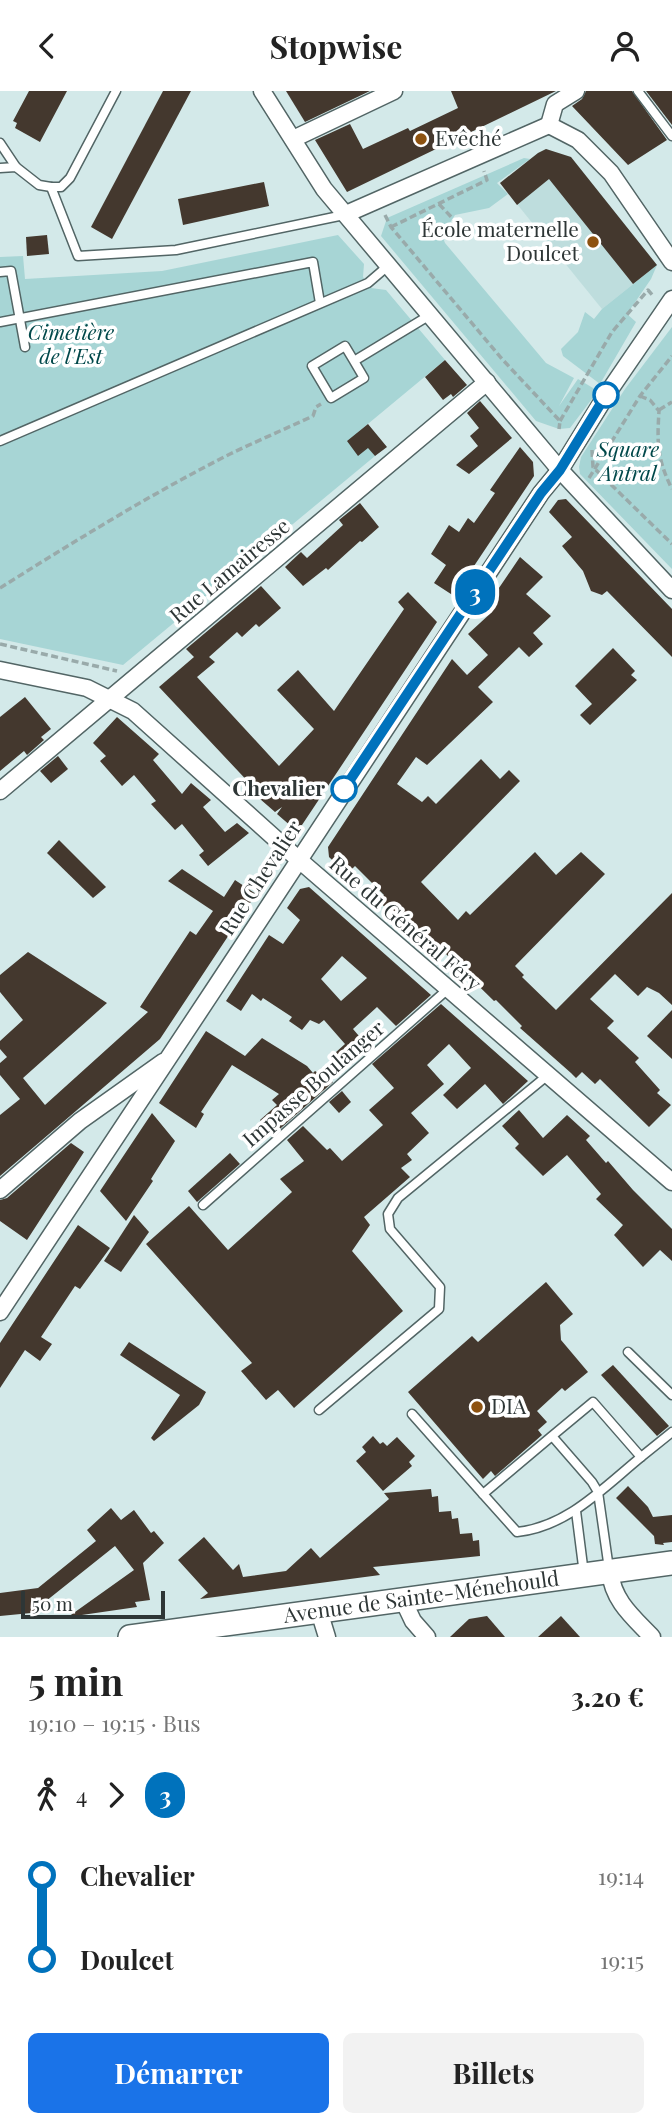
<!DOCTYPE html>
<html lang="fr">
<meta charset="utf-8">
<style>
:root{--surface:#fff;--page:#f2f2f2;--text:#222;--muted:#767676;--accent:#1a73e8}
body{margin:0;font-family:"Playfair Display",serif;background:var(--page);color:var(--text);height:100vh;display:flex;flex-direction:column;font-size:26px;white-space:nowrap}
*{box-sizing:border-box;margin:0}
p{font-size:23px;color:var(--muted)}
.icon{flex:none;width:38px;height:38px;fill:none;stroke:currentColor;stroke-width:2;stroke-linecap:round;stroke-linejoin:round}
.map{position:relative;height:1546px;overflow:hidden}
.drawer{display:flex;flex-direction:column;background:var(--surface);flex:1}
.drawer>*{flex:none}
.badge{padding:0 14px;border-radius:23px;font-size:24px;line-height:46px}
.scale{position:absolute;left:21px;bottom:18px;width:144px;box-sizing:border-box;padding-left:7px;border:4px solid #2e3636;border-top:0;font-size:19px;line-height:24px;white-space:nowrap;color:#2e3636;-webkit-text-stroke:5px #fff;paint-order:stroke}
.map>.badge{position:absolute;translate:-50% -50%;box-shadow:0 0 0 4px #fff}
.legs{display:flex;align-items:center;gap:10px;height:77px;padding:0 28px;font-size:23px}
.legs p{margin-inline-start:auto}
.head{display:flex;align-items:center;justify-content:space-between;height:119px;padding:0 28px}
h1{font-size:38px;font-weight:700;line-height:52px}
.primary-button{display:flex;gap:14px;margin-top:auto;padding:14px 28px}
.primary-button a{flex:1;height:80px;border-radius:10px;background:var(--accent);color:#fff;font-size:28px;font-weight:700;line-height:80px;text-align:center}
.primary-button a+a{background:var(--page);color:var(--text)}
ul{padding:0 28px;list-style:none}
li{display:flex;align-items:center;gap:24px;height:84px;font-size:26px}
li i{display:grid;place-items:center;width:10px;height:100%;margin:0 9px;background:currentColor}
li i::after{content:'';width:18px;height:18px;margin:-9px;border:5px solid;border-radius:50%;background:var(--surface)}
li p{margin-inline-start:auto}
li:first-child i{background:linear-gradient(#0000 50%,currentColor 0)}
li:last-child i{background:linear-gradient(currentColor 50%,#0000 0)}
header{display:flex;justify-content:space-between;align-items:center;height:91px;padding:0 28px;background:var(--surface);font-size:32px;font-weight:700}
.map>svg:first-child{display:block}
.built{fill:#bedddd}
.green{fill:#a7d5d5}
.building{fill:#44382e;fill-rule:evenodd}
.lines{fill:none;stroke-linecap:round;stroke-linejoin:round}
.service-casing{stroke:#526565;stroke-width:11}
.minor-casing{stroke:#526565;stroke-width:19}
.secondary-casing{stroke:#526565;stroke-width:26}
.path{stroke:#9aa;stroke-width:3.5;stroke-dasharray:7 3.5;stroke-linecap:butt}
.service{stroke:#fff;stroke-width:8}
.minor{stroke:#fff;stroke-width:16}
.secondary{stroke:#fff;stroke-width:23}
.line-1-casing{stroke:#fff;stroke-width:16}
.line-1{stroke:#0072bc;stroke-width:10}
.poi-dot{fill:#8d5210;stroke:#fff;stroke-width:2.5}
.stop-1-dot{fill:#fff;stroke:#0072bc;stroke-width:3.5}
.labels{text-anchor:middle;stroke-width:7;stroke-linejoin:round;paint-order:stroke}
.poi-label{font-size:21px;fill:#2e3636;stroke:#fff;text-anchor:start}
.park-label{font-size:21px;font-style:italic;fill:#00484a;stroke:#fff}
.street-label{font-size:21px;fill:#2e3636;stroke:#fff}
.stop-label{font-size:21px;font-weight:bold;fill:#2e3636;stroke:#fff;text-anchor:end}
</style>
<header><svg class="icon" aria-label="back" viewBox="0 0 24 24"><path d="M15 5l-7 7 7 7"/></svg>Stopwise<svg class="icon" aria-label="person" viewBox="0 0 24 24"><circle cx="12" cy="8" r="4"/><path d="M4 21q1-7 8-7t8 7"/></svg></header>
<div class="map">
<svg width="672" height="1546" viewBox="0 0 672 1546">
<rect width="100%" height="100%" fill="#d3e9e9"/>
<polygon class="built" points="546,58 571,66 657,174 602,218 500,92 538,62"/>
<g class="green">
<polygon points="524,67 530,68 497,92 508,103 489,117 455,124 442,144 445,152 546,272 574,287 559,315 578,288 598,300 570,337 559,338 536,330 381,145 387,127"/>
<polygon points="338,144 364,173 363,186 371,197 386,199 445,269 357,342 375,365 123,574 0,548 0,166 23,165 25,188 162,180"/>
<polygon points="657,174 651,188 627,223 636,231 600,293 563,265 561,258 578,241 585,221 594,228 602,218"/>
<polygon points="672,236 672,478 580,383 579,376 581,366 625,298"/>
</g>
<g class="building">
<polygon points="29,0 67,0 40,51 15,37 17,32 13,30"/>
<polygon points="163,0 191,0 112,148 91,136"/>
<polygon points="286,0 370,0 305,31"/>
<polygon points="451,0 556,0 347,101 315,49 350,33 363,58 408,37 410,40 458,17"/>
<polygon points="586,0 632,0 667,49 628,74 572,15 582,8"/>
<polygon points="646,0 672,0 672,34"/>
<polygon points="546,58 571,66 657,174 633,193 549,88 517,114 500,92 538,62"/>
<polygon points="264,91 269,115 183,134 178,108"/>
<polygon points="47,144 49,163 27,165 26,146"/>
<polygon points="445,269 467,294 453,306 451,303 443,309 425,286"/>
<polygon points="480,310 512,347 469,383 456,374 478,355 470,345 479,337 467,322"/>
<polygon points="368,333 387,356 375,365 368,357 358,365 347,350"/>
<polygon points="520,356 533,371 534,385 454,505 434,492 446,474 431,463 449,434 459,441 468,427 474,432 495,402 490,399"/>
<polygon points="566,408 672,518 672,566 607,500 602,504 591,500 583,480 562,455 572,446 549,421 558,409"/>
<polygon points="360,412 379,436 362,451 360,450 328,479 326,477 303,495 285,476 301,461 307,467 343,434 339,429"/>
<polygon points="520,466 543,486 526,503 551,525 533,542 543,553 529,566 519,556 478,596 493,611 427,674 416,666 397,693 422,711 428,705 436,713 481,668 500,688 509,679 520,690 421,791 458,829 466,820 470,824 535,761 556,784 581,761 605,783 515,875 524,884 522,886 556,919 672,802 672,914 659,902 647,896 638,905 615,883 590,908 614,930 607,937 639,967 635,971 660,999 657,1002 671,1014 649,1036 600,988 595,993 582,981 576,987 571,982 520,937 522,935 496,909 494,910 446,863 442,866 378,810 384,804 355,775 347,783 329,766 328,756 452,568 467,584 488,564 468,543 492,521 486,516"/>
<polygon points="261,495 281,517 259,536 256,533 242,546 237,541 209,566 215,571 197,586 279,675 314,638 277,599 298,579 334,620 404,518 398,511 408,501 437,531 302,734 292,736 277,723 282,716 275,721 251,700 254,697 159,596 194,566 186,558"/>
<polygon points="613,557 635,580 631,584 637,589 590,634 580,624 592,613 575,595"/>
<polygon points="25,606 51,638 41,646 44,649 27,664 24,660 0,680 0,626"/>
<polygon points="117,626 159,663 153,669 182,703 191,692 211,709 203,716 225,741 237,732 249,742 208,775 199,764 204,760 182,733 175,739 151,713 156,710 134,684 122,695 100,670 106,665 93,652"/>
<polygon points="58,665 68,678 51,692 40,680"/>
<polygon points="59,749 106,796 93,807 47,762"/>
<polygon points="182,778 224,806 235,789 256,803 160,948 0,1085 0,1024 20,1008 0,984 0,972 7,966 0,958 0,950 23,929 0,901 0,884 28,861 107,912 23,987 45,1014 148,921 140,916 190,840 196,844 213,820 168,790"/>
<path d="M309,796L431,904L396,935L377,916L353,938L370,958L351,974L335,962L345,953L324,929L319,933L310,929L302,939L289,930L292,926L263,907L261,910L252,903L241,920L226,910L269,844L283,853L300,829L287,817L300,798ZM342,865L367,887L341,910L321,888Z"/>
<polygon points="441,913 528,990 503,1013 485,993 457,1018 443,1004 471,977 449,953 427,974 444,993 411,1022 429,1042 407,1063 412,1069 401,1077 410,1086 364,1126 370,1134 352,1160 403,1220 294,1317 278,1299 266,1309 241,1280 252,1272 146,1153 189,1115 228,1159 292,1101 280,1088 304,1070 287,1049 303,1035 327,1059 330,1057 342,1070 383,1034 369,1019 394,997 372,973"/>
<polygon points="672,919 672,968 647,945"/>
<polygon points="206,940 245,965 262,947 307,975 313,982 315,980 333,991 273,1044 260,1029 277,1014 272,1009 279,1003 232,974 201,1021 204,1023 196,1037 159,1012"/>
<polygon points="342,1000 351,1011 339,1022 329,1011"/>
<polygon points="519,1019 543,1047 567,1024 590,1045 586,1049 606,1072 608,1070 633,1099 672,1138 672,1170 660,1159 643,1176 614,1144 623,1134 596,1108 601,1103 567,1064 543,1085 515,1057 519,1053 502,1035"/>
<polygon points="152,1022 175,1050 151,1088 153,1090 126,1130 100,1100"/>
<polygon points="71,1052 84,1061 27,1149 0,1130 0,1109 7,1107"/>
<polygon points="230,1062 240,1073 197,1111 188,1100"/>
<polygon points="134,1124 149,1141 121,1181 104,1170"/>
<polygon points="78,1134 110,1157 80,1198 75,1195 41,1246 52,1253 40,1270 25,1259 0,1297 0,1252"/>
<polygon points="546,1191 573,1223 560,1234 561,1249 588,1281 565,1300 562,1297 537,1320 547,1331 538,1339 542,1344 495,1385 491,1380 483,1388 408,1301 472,1245 478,1251"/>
<polygon points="129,1251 206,1301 199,1314 154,1350 151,1347 180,1304 120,1264"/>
<polygon points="613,1274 669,1335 657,1345 601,1284"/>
<polygon points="373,1345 380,1353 383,1351 387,1355 397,1346 415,1365 409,1371 412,1375 383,1400 356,1370 366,1361 362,1356"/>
<polygon points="628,1395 648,1416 653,1426 672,1424 672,1451 663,1452 664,1454 655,1453 654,1445 616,1407"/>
<polygon points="431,1398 432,1406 438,1405 439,1421 451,1420 452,1428 458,1427 460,1443 472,1442 473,1450 479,1449 480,1465 373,1476 380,1484 200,1508 208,1502 178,1469 204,1446 233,1479 239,1473 243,1486 286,1480 311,1457 320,1467 389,1408 384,1402"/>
<polygon points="111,1417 121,1429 134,1419 151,1442 154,1440 164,1452 143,1472 150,1509 135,1511 137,1516 68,1526 134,1479 115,1455 31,1522 0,1525 0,1502 38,1497 96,1450 87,1439"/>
<polygon points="487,1525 505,1546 450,1546 469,1528"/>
<polygon points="561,1525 580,1546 538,1546"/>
</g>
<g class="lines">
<defs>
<g id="service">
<polyline points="116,0 70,87 61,96 51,96 78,165 176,159 344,124"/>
<polyline points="638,0 672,45"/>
<polyline points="0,52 16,76"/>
<polyline points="0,77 16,76 39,94 51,96"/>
<polyline points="0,181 11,180 25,256"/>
<polyline points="0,231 313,171 320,212"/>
<polyline points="354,270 345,255 312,275 331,307 364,287 354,270 430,224"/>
<polyline points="0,350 368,192 389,174"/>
<polyline points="203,1114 448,898"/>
<polyline points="628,1261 672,1304"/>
<polyline points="319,1319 439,1218 440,1196 390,1138 388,1123 398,1107 548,984"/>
<polyline points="412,1323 483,1403"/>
<path d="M552,1345L593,1311L641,1366C603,1397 567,1436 517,1441L483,1403L552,1345L592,1391L598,1401L609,1478"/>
<polyline points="641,1366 672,1341"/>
<polyline points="576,1420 584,1483"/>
</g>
<g id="minor">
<polyline points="262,0 324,98 560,379 672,499"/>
<polyline points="549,34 578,49 611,82 672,171"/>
<polyline points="549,34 555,13 576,0"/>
<polyline points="293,48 394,0"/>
<polyline points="346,123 549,34"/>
<polyline points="0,579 87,597 133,620 298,768 672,1091"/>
<polyline points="0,700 487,291"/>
<polyline points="0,1099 80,1030 163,971"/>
<path d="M0,1221C182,949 360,675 541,402L560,379L607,303L672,208"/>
<path d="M610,1481C613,1510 633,1526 652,1546"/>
<polyline points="403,1509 413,1530 427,1546"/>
<polyline points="319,1520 327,1546"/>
</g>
<g id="secondary">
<path id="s1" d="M130,1546L672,1472"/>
</g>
</defs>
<use href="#service" class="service-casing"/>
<use href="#minor" class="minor-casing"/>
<use href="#secondary" class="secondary-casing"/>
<g class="path">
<polyline points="439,113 457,132"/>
<polyline points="385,124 391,136 502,268 560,330 559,338"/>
<polyline points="391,136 487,89 484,80"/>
<path d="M640,305L650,309L659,320C657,352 657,368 672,398"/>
<polyline points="659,319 672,311"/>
<polyline points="560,330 612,241 648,199 654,206"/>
<polyline points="592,359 593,376 672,453"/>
<polyline points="589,387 640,305 672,265"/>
<path d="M0,497C75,450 151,403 230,363C257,350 285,338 313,325L316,316L321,313"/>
<polyline points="0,553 117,580"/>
</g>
<use href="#service" class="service"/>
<use href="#minor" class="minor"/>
<use href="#secondary" class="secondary"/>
</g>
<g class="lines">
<defs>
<polyline id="line-1" points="344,698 541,402 560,379 606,304"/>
</defs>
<use href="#line-1" class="line-1-casing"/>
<use href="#line-1" class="line-1"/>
</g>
<g class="poi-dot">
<circle cx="421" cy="48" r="7"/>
<circle cx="593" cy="151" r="7"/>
<circle cx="477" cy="1316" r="7"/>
</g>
<g class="stop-1-dot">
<circle cx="606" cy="304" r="12"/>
<circle cx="344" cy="698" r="12"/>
</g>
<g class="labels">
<g class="poi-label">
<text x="435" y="55">Evêché</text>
<text x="579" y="146" text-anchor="end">École maternelle<tspan x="579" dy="24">Doulcet</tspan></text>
<text x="491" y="1323">DIA</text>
</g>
<g class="park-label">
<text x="71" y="249">Cimetière<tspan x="71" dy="24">de l'Est</tspan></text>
<text x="628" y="366">Square<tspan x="628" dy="24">Antral</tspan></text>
</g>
<g class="street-label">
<text transform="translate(230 480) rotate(-40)" y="7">Rue Lamairesse</text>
<text transform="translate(261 787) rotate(-57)" y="7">Rue Chevalier</text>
<text transform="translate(405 833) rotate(41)" y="7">Rue du Général Féry</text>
<text transform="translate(314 993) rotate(-41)" y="7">Impasse Boulanger</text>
<text dy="7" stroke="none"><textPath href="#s1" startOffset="294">Avenue de Sainte-Ménehould</textPath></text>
</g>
<g class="stop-label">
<text x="325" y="705">Chevalier</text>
</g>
</g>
</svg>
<div class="scale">50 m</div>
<b class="badge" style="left:475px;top:501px;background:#0072bc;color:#fff">3</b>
</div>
<section class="drawer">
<div class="head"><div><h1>5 min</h1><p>19:10 – 19:15 · Bus</p></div><b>3.20 €</b></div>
<div class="legs"><svg class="icon" aria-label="walk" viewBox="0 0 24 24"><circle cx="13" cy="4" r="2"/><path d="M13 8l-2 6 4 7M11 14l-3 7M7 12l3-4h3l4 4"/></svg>4<svg class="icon" aria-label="forward" viewBox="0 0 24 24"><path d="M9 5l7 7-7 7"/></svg><b class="badge" style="background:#0072bc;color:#fff">3</b></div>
<ul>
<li><i style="color:#0072bc"></i><b>Chevalier</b><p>19:14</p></li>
<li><i style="color:#0072bc"></i><b>Doulcet</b><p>19:15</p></li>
</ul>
<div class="primary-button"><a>Démarrer</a><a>Billets</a></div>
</section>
